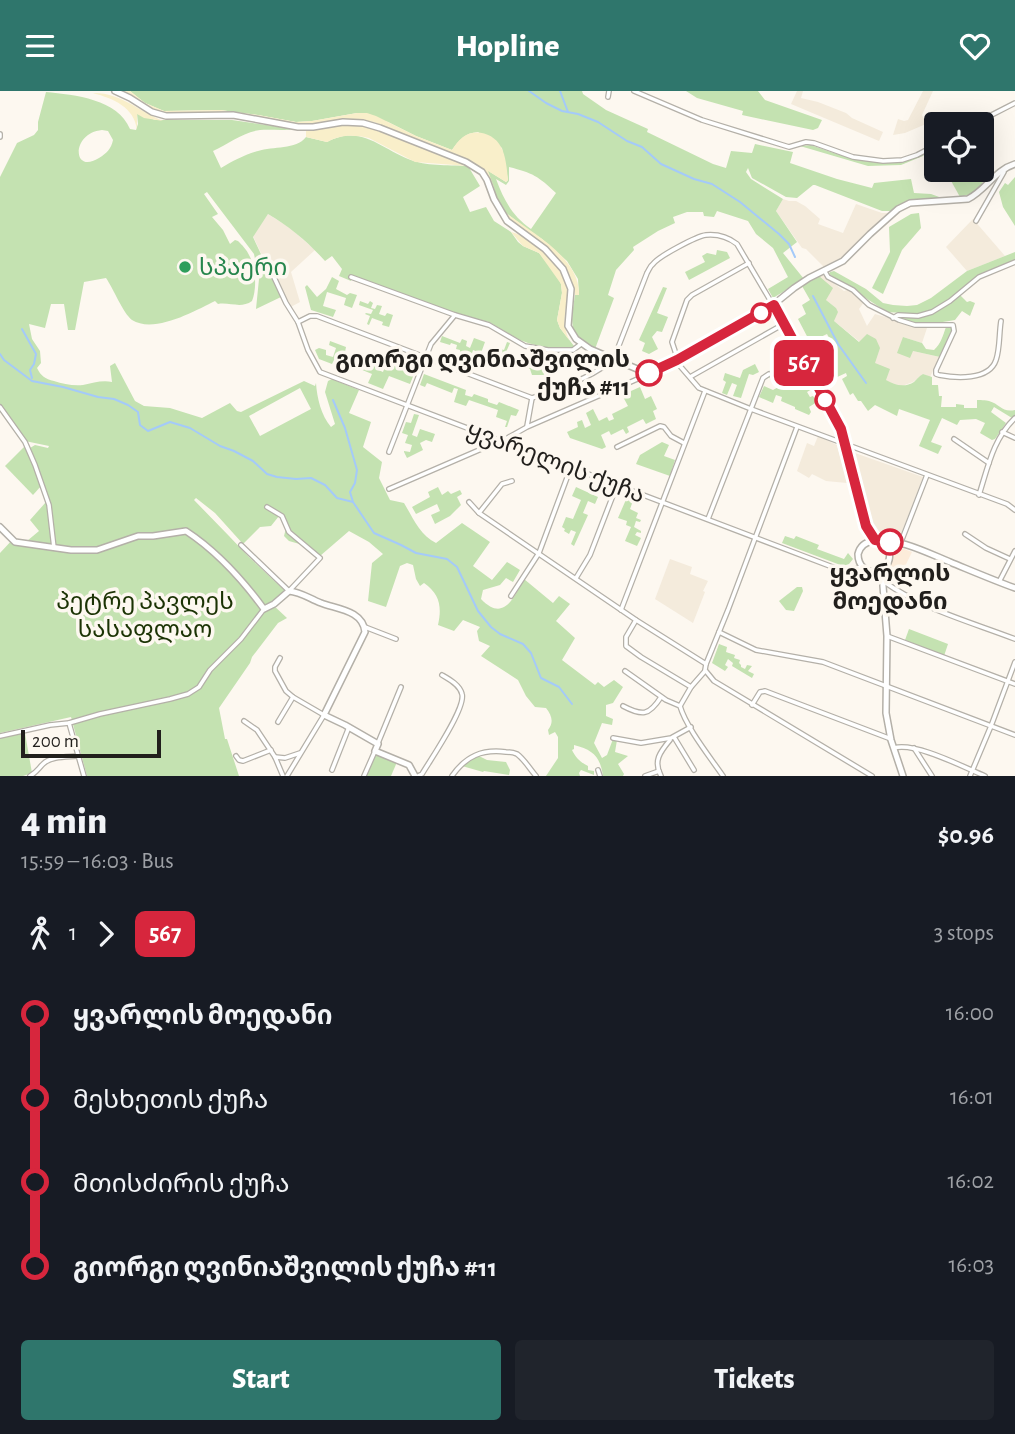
<!DOCTYPE html>
<meta charset="utf-8">
<style>
:root{--surface:#171b24;--page:#20242c;--text:#f1f3f6;--muted:#9ea1a6;--accent:#2f766c}
body{margin:0;font-family:"Alegreya Sans","Noto Sans Georgian",sans-serif;background:var(--page);color:var(--text);height:100vh;display:flex;flex-direction:column;font-size:26px;white-space:nowrap}
*{box-sizing:border-box;margin:0}
p{font-size:23px;color:var(--muted)}
.icon{flex:none;width:38px;height:38px;fill:none;stroke:currentColor;stroke-width:2;stroke-linecap:round;stroke-linejoin:round}
.map{position:relative;height:685px;overflow:hidden}
.panel{display:flex;flex-direction:column;background:var(--surface);flex:1}
.panel>*{flex:none}
.badge{padding:0 14px;border-radius:10px;font-size:24px;line-height:46px}
.buttons{position:absolute;left:924px;top:21px;display:grid;gap:14px}
.buttons a{display:grid;place-items:center;width:70px;height:70px;border-radius:7px;background:var(--surface);box-shadow:0 7px 28px #0002;font-size:35px}
.scale{position:absolute;left:21px;bottom:18px;width:140px;box-sizing:border-box;padding-left:7px;border:4px solid #211f1c;border-top:0;font-size:19px;line-height:24px;white-space:nowrap;color:#211f1c;-webkit-text-stroke:5px #fdf8f0;paint-order:stroke}
.map>.badge{position:absolute;translate:-50% -50%;box-shadow:0 0 0 4px #fff}
.legs{display:flex;align-items:center;gap:10px;height:77px;padding:0 21px;font-size:23px}
.legs p{margin-inline-start:auto}
.summary{display:flex;align-items:center;justify-content:space-between;height:119px;padding:0 21px}
h1{font-size:38px;font-weight:800;line-height:52px}
.primary-button{display:flex;gap:14px;margin-top:auto;padding:14px 21px}
.primary-button a{flex:1;height:80px;border-radius:7px;background:var(--accent);color:#fff;font-size:28px;font-weight:800;line-height:80px;text-align:center}
.primary-button a+a{background:var(--page);color:var(--text)}
ul{padding:0 21px;list-style:none}
li{display:flex;align-items:center;gap:24px;height:84px;font-size:26px}
li i{display:grid;place-items:center;width:10px;height:100%;margin:0 9px;background:currentColor}
li i::after{content:'';width:18px;height:18px;margin:-9px;border:5px solid;border-radius:50%;background:var(--surface)}
li p{margin-inline-start:auto}
li:first-child i{background:linear-gradient(#0000 50%,currentColor 0)}
li:last-child i{background:linear-gradient(currentColor 50%,#0000 0)}
header{display:flex;justify-content:space-between;align-items:center;height:91px;padding:0 21px;background:var(--accent);color:#fff;font-size:32px;font-weight:800}
.map>svg:first-child{display:block}
.commercial{fill:#fcecda}
.built{fill:#f4ebdc}
.green{fill:#c4e2b1;fill-rule:evenodd}
.sand{fill:#f9efca}
.lines{fill:none;stroke-linecap:round;stroke-linejoin:round}
.stream{stroke:#a4caf9;stroke-width:2}
.street-casing{stroke:#b4b0a8;stroke-width:6}
.secondary-casing{stroke:#b4b0a8;stroke-width:8}
.street{stroke:#fff;stroke-width:3.5}
.secondary{stroke:#fff;stroke-width:5}
.line-1-casing{stroke:#fff;stroke-width:16}
.line-1{stroke:#d7263d;stroke-width:10}
.leisure-dot{fill:#2e9e5b;stroke:#fdf8f0;stroke-width:2.5}
.stop-1-dot{fill:#fff;stroke:#d7263d;stroke-width:3.5}
.labels{text-anchor:middle;stroke-width:7;stroke-linejoin:round;paint-order:stroke}
.leisure-label{font-size:24px;fill:#27864d;stroke:#fdf8f0;text-anchor:start}
.stop-label{font-size:24px;font-weight:bold;fill:#211f1c;stroke:#fdf8f0;text-anchor:end}
.street-label{font-size:24px;fill:#211f1c;stroke:#fdf8f0}
.park-label{font-size:24px;fill:#1b3304;stroke:#fdf8f0}
</style>
<header><svg class="icon" aria-label="menu" viewBox="0 0 24 24"><path d="M4 6h16M4 12h16M4 18h16"/></svg>Hopline<svg class="icon" aria-label="heart" viewBox="0 0 24 24"><path d="M12 20l-8-8c-3-5 5-10 8-4 3-6 11-1 8 4z"/></svg></header>
<div class="map">
<svg width="1015" height="685" viewBox="0 0 1015 685">
<rect width="100%" height="100%" fill="#fdf8f0"/>
<polygon class="commercial" points="898,458 904,458 912,461 896,494 887,488 886,484 894,464"/>
<g class="built">
<polygon points="797,0 803,0 801,7 818,11 846,22 852,27 883,41 879,50 791,13"/>
<polygon points="923,0 933,0 922,24 926,33 905,42 893,44 898,28 904,30 908,29"/>
<polygon points="783,108 789,110 796,110 805,115 820,128 818,133 843,142 856,113 882,122 891,122 840,169 824,176 806,158 802,157 776,120"/>
<polygon points="268,123 290,137 315,159 291,181 300,211 287,218 253,145"/>
<polygon points="973,128 1005,165 967,180 946,156"/>
<polygon points="823,184 844,200 850,198 864,211 859,218 867,235 875,223 889,227 909,235 927,237 922,252 903,246 913,260 940,266 930,286 923,283 913,291 902,295 889,292 886,289 860,251 834,230 836,217 826,209 819,185"/>
<polygon points="818,345 837,354 847,392 826,390 812,383 809,387 797,380 807,352 814,355"/>
<polygon points="855,362 923,386 899,448 872,438 852,365"/>
<polygon points="670,468 692,476 690,483 708,490 703,500 705,501 693,532 655,508"/>
</g>
<g class="green">
<path d="M130,0H582L583,3L606,19L648,38L647,41L713,73L726,77L731,60L752,62L755,53L793,61L790,72L837,88L872,97L874,92L911,88L914,102L931,103L942,107L911,110L893,120H882L815,94H813L797,107L786,106L752,87L748,77L746,81L751,88L783,108L776,120L797,151L783,162L804,188L773,207L768,198L788,186L773,157L756,143L748,130L717,120L714,126L704,125L703,121H687L673,126L675,132L658,140L633,156L634,159L616,179L608,204L614,207L595,258C567,246 571,230 575,204H579L578,188L567,170L542,148L527,138L501,118L487,79L506,91L508,89L502,57L478,41C465,42 459,49 452,59L416,45L388,31L357,22L312,30L296,31L258,24L220,19L164,20L145,12ZM509,76C533,82 538,85 556,102L531,138C512,125 504,109 496,88L506,94L509,90Z"/>
<polygon points="686,0 758,0 765,9 822,29 818,37 813,39 742,24 743,20 697,7"/>
<path d="M46,1C75,4 118,8 130,38L136,39L138,33L137,22L155,29H232L294,38C283,40 271,38 260,39C243,41 228,53 213,60L221,77C233,70 244,64 258,60C273,55 296,59 306,46L327,51C363,32 382,60 414,70C427,75 453,74 468,75L480,95L463,106L470,121L486,116L494,130L511,141L518,151L523,155L539,162L557,184L561,193L562,202L557,229L560,237L574,255L571,257L543,256L528,252L520,249L489,231L455,223L352,185L351,190L339,185L342,178L332,165L325,170C308,151 290,136 268,123L253,146L281,206L256,218L259,188L254,163L207,101L204,103L218,123L212,126L223,139L230,153L235,149L238,150C242,154 247,159 249,164C256,176 257,198 252,210C241,218 230,211 218,213L215,210C195,220 154,243 132,229C123,222 113,197 106,187L84,191L75,239H68L64,213H51L45,237L29,233L32,248L40,260L41,272L37,277C41,285 45,288 54,290C63,293 73,295 83,294C93,292 102,289 112,291L110,275L115,272L135,310L144,315L170,317L202,327L230,312L237,320L241,321L304,290L315,295L316,292C317,307 321,324 331,336L335,333L325,301L328,290L332,288L359,299L349,322L371,331L363,356L382,371L379,387L390,409L404,412C413,427 420,444 436,452L462,432L490,451L473,475L492,489L507,471L520,479L513,491L506,487L500,494L483,499L481,508C504,532 514,506 524,488L553,512L559,505L570,513L556,530L575,547L562,569L595,594L598,591L604,596L614,589L623,596L613,612L606,614V625L613,628L612,634L602,632L594,652L602,667L607,664L613,648L617,649L615,661L628,665L618,673L624,683L623,685H603C600,665 593,659 574,654V658L572,659C576,667 580,671 588,675V679L594,680V684L581,679L579,682L580,685H546L558,667V646L555,641L549,644L548,639C554,631 552,625 546,617L535,616L526,605L518,589L481,565L490,555L479,550L477,540L480,536L463,529L454,540L438,534C442,516 440,503 424,492L420,495L416,488L413,474L407,472L400,475L386,516L368,510L372,472L383,463L369,451L349,440L320,465L303,454L289,450L284,445L287,433L279,425L271,435L260,436L243,453L215,422L196,407L194,409L229,445L249,466L284,499L283,503L272,513L287,527L278,532L252,566L250,572L219,617L225,648H227L239,685H87L71,626L0,642V462L14,447L27,450L39,440L30,429L46,411L53,453L56,452L50,413L30,357L35,354L48,357L49,355L25,350L0,314V86L17,52L34,44L38,39V31ZM102,39L108,40L113,49C111,58 107,62 99,67C72,84 71,42 102,39ZM300,297L311,318L260,345L249,325Z"/>
<path d="M811,54C839,64 870,75 899,71C908,69 918,64 925,63L923,65L901,74L868,75L800,55Z"/>
<polygon points="945,79 976,79 983,92 971,103 960,106"/>
<polygon points="1015,86 1015,135 1003,116 999,101 1005,92 1008,94"/>
<polygon points="919,122 921,137 902,159 883,203 872,197 890,161 889,136 911,123"/>
<polygon points="717,159 727,161 730,167 689,189 685,181 705,171 702,165 707,162 716,164"/>
<polygon points="1015,161 1015,170 982,182 945,212 933,219 918,223 887,221 829,183 830,181 834,180 866,198 883,212 893,214 907,215 917,214 931,207 967,180"/>
<path d="M819,185L833,197L826,209L836,217L838,221L834,230L859,251L867,243L876,248L880,257L875,272L890,278L886,289C894,294 905,297 914,291C917,288 919,285 923,283L932,286V294H938L939,305H942L941,316H956V313L964,314V317H977V309C978,309 987,309 989,310C1000,313 1002,322 1015,319V325L1012,327L994,316L991,321L1006,332L995,348L992,349L980,342L985,332L976,328L960,329L957,334L942,327L931,351L942,355L938,363L919,355L930,329L899,318L897,325L875,314L868,320L861,310H858L853,302L850,304L842,288L847,285L846,282L835,287L833,282L837,279L830,267L837,263L827,243L810,251L798,228L806,223L802,214L810,209L802,195Z"/>
<polygon points="332,186 339,190 336,198 347,204 350,202 357,204 352,217 344,214 346,207 327,201 323,215 336,219 333,226 311,219 305,196 307,194 317,206 326,198"/>
<polygon points="663,196 667,197 657,222 668,226 662,241 657,240 652,246 658,258 649,263 642,260 645,252 639,249"/>
<path d="M960,204L967,211L970,210L975,212L970,225L962,220L955,229C933,233 917,234 896,226L897,225C924,230 939,220 960,204Z"/>
<polygon points="360,210 368,213 370,210 373,212 371,217 375,218 377,214 382,215 379,223 385,225 387,222 393,224 389,236 382,234 383,231 372,227 369,234 367,233 370,225 365,223 366,222 371,223 373,219 359,214"/>
<path d="M951,235L953,238L940,266L913,260L910,267L897,262L903,246L922,252L926,258L934,259C941,253 943,244 946,236Z"/>
<polygon points="442,245 460,252 462,248 467,250 466,255 470,257 474,247 485,251 481,262 473,259 471,266 460,262 460,259 456,258 457,254 451,252 450,254 440,251"/>
<polygon points="330,250 346,256 345,261 360,267 362,262 373,267 372,271 377,273 376,278 383,281 386,272 397,276 398,274 409,278 409,281 414,283 410,293 389,285 383,298 368,292 372,283 355,276 356,273 336,265 332,273 319,268 315,259 319,257 326,259 326,264 333,266 336,257 329,254"/>
<path d="M507,251L510,252L503,268L510,271L512,265C525,270 538,279 552,273L554,264L563,261L566,276L545,284H532L530,278L515,272L511,279L499,274L503,265L493,261L495,256L504,259Z"/>
<polygon points="755,273 759,281 753,284 749,283 741,307 733,305 737,294 732,292 727,304 722,302 726,291 723,289 725,282 740,287 743,279"/>
<polygon points="783,278 786,284 784,286 787,291 797,286 800,291 807,287 812,298 807,301 810,306 813,305 817,311 809,316 811,321 809,324 795,318 795,316 781,310 782,306 776,304 773,312 759,306 764,295 773,299 782,294 779,289 773,292 769,286"/>
<polygon points="424,283 466,299 465,304 472,306 474,303 488,308 488,311 497,314 499,311 519,319 516,325 511,324 507,336 505,336 507,330 496,326 498,319 469,309 466,315 454,311 458,298 454,297 452,302 427,292 425,296 420,294"/>
<polygon points="640,296 645,308 651,305 657,318 653,320 656,328 646,333 643,328 627,336 629,341 626,343 623,338 611,344 609,340 601,344 606,356 602,358 570,347 567,341 578,336 577,331 582,329 585,337 591,334 586,322 593,318 599,330 607,326 609,330 614,328 612,323 628,315 622,304"/>
<polygon points="414,323 419,324 412,344 417,346 420,338 435,343 432,351 426,349 420,352 423,359 407,367 404,361 404,360 410,361 412,354 405,352 408,344 402,342 406,331 411,332"/>
<polygon points="662,351 669,354 664,365 675,369 670,385 636,373 640,364"/>
<polygon points="25,355 41,395 33,404 5,375"/>
<polygon points="438,396 442,404 448,400 451,403 460,399 462,403 457,406 461,414 450,425 435,433 431,424 440,420 437,413 416,423 412,416 430,406 428,401"/>
<polygon points="576,396 598,406 595,413 588,410 583,422 588,424 574,455 571,453 576,441 571,439 569,443 564,440 565,438 562,436 566,426 573,428 581,409 572,405"/>
<polygon points="628,404 634,407 630,418 638,422 636,427 641,429 640,431 636,430 634,436 641,440 641,442 637,441 635,444 641,447 637,455 625,450 631,436 626,434 627,430 618,427"/>
<polygon points="785,445 794,448 796,445 819,454 817,458 844,468 848,462 853,468 849,473 843,475 782,452"/>
<polygon points="797,496 802,496 803,500 794,520 786,519 779,510"/>
<polygon points="909,538 948,553 944,565 905,549"/>
<polygon points="719,553 727,556 726,561 735,564 734,567 740,569 739,572 741,574 741,576 745,578 747,574 752,575 748,580 754,583 752,587 732,575 733,572 728,568 725,574 728,576 725,580 712,572"/>
<polygon points="25,642 32,682 23,685 0,685 0,647"/>
<polygon points="376,664 397,671 391,685 366,685"/>
<polygon points="477,664 487,669 506,671 510,679 509,684 484,680 483,681 462,675"/>
</g>
<g class="sand">
<path d="M123,0H130L145,12L164,20L220,19L258,24L296,31L312,30L357,22H367L376,25L416,45L452,59C455,54 458,50 463,46C475,37 494,42 501,56C506,65 507,79 508,89L506,91L488,80L494,96L496,106L487,84L478,75L374,31L350,28L317,34H306L291,33L234,23L169,22L157,21Z"/>
<path d="M93,2C119,1 139,20 163,30L144,27L137,23V39C134,16 114,8 93,2Z"/>
<path d="M346,33L368,36L468,75L415,71L369,47C354,44 342,43 327,51L306,46V39Z"/>
<path d="M501,118C527,140 580,164 579,204H575C572,181 553,159 534,146C521,137 510,132 501,118Z"/>
<path d="M511,141C533,146 565,175 567,199C568,219 560,227 569,249L560,237L557,229L562,202L561,193L539,162L523,155Z"/>
</g>
<g class="lines">
<g class="stream">
<polyline points="529,0 546,12 562,20 578,23 598,31 627,50 642,56 661,73 694,88 712,93 740,111 779,143 789,153 795,166"/>
<polyline points="560,0 568,21"/>
<polyline points="813,205 838,253 866,292"/>
<polyline points="22,238 36,263 34,273 30,279 32,287"/>
<polyline points="0,263 4,269 32,290 63,296 98,306 114,308 128,314 138,321 140,334 148,340 170,331 190,337 220,355 234,360 253,370 267,383 277,386 296,388 311,387 325,394 337,407 353,411 374,442 401,454 416,462 447,468 457,476 478,520 491,536 500,543 523,553 531,562 541,587 559,596 572,613"/>
<polyline points="333,309 345,337 357,379 355,392 350,401 353,411"/>
</g>
<defs>
<g id="street">
<polyline points="634,0 702,29 789,56 806,51 814,52 853,66 883,70 902,69 917,64 936,54"/>
<polyline points="608,6 609,0"/>
<polyline points="974,33 1015,12"/>
<polyline points="0,43 0,46"/>
<polyline points="976,130 1004,81"/>
<polyline points="266,169 286,212 298,231 308,259 320,281 843,480 862,476"/>
<polyline points="749,172 692,204 687,209 672,251 680,275 699,297 751,318 1007,413 1015,419"/>
<path d="M824,179L828,186L853,199L869,214L899,229L915,234H953L954,240L936,279V283L939,284C955,287 989,290 996,269C1000,258 999,242 1001,230"/>
<polyline points="351,186 455,224 489,234 525,255 548,259 573,259 581,253"/>
<polyline points="893,227 898,224 918,225 932,221 950,210 979,186 1015,171"/>
<path d="M298,231L310,225H317L532,307C560,296 592,288 614,267L647,182C649,179 650,175 653,173C659,165 697,145 706,144C717,143 728,146 737,153L773,214"/>
<polyline points="690,286 782,234"/>
<polyline points="0,316 25,351 35,374 49,414 54,457"/>
<polyline points="527,335 532,307"/>
<polyline points="1002,341 1015,347"/>
<polyline points="954,348 989,372"/>
<polyline points="617,356 660,335 664,336 671,345 684,352"/>
<polyline points="389,361 431,253 455,224"/>
<polyline points="389,398 486,356 502,350 527,336 649,283"/>
<path d="M979,404C988,376 993,348 1015,327"/>
<polyline points="469,411 479,422 636,529 706,573 705,579 714,590 872,685"/>
<polyline points="479,422 502,393 512,390"/>
<polyline points="708,428 763,287 769,283"/>
<polyline points="965,443 986,457 1010,468"/>
<polyline points="901,451 927,384"/>
<polyline points="241,454 289,500 320,467 289,441 282,425 267,416"/>
<polyline points="576,487 590,464 617,394"/>
<path d="M883,490C922,518 971,531 1015,548"/>
<polyline points="999,491 1015,460"/>
<polyline points="511,505 539,462 571,376"/>
<polyline points="621,519 705,300"/>
<polyline points="636,529 626,546 626,555 641,566 691,596"/>
<polyline points="365,536 396,548"/>
<polyline points="719,541 756,559 823,571 1015,644"/>
<polyline points="887,545 1015,593"/>
<polyline points="280,567 275,576 275,580 286,600 293,606 324,624 287,685"/>
<polyline points="706,573 728,519 797,336"/>
<path d="M625,580L666,609L680,615C686,636 710,666 723,685"/>
<polyline points="752,614 760,601 765,600 891,648"/>
<path d="M623,615C642,625 649,625 661,606"/>
<polyline points="680,615 691,596 705,580"/>
<polyline points="244,630 257,639 275,666 283,685"/>
<polyline points="278,631 293,606"/>
<polyline points="69,632 84,685"/>
<polyline points="0,645 50,634 69,632 100,623 170,608 188,603 199,596 210,579 241,548 264,518"/>
<polyline points="674,646 694,679"/>
<polyline points="613,647 641,652 671,647 691,636"/>
<polyline points="378,652 401,596"/>
<path d="M894,657C916,651 963,676 985,685"/>
<polyline points="914,657 932,685"/>
<polyline points="236,665 239,669 243,670 271,659"/>
<polyline points="275,666 285,667 300,662"/>
<polyline points="332,679 349,636"/>
<polyline points="598,679 600,685"/>
<path d="M30,685C37,681 38,678 43,673C51,665 67,666 77,665"/>
<polyline points="364,685 375,660"/>
<path d="M418,685L422,683C431,668 466,617 462,603C460,594 449,588 442,584"/>
<path d="M452,685C466,665 482,658 506,661C511,661 513,661 517,663C524,668 530,678 536,685"/>
<polyline points="645,685 659,680"/>
<path d="M661,685C653,670 660,661 670,649"/>
<polyline points="970,685 991,635 1015,571"/>
</g>
<g id="secondary">
<path d="M115,0L130,7L152,21L166,25L233,24L298,36H313L343,31L363,32L380,37L466,71L482,81L487,89L494,108L507,130L545,158L563,178L571,198L568,235L576,248L590,258L649,283L677,269L773,214L794,197L809,187L843,170L870,143L898,118L910,112L968,108C986,99 995,79 1015,73"/>
<polyline points="773,214 840,339 866,435 875,449"/>
<path d="M0,436L15,451L71,459H97L138,445H153L186,440C218,461 242,488 264,518L274,513L289,500C301,501 310,508 321,512C336,518 363,519 365,541L324,624L345,634L378,653L375,660L409,674L415,685"/>
<path d="M882,450C882,451 888,457 888,458C895,473 877,488 864,477C860,474 858,468 858,463C860,455 866,451 873,450C897,446 928,462 950,471C972,480 993,489 1015,497"/>
<polyline points="883,478 883,495 887,545 886,622 891,649 903,685"/>
</g>
</defs>
<use href="#street" class="street-casing"/>
<use href="#secondary" class="secondary-casing"/>
<use href="#street" class="street"/>
<use href="#secondary" class="secondary"/>
</g>
<g class="lines">
<defs>
<polyline id="line-1" points="649,282 677,269 774,214 841,338 866,435 875,449 890,451"/>
</defs>
<use href="#line-1" class="line-1-casing"/>
<use href="#line-1" class="line-1"/>
</g>
<circle class="leisure-dot" cx="185" cy="176" r="7"/>
<g class="stop-1-dot">
<circle cx="761" cy="222" r="9"/>
<circle cx="649" cy="282" r="12"/>
<circle cx="825" cy="309" r="9"/>
<circle cx="890" cy="451" r="12"/>
</g>
<g class="labels">
<g class="leisure-label">
<text x="199" y="184">სპაერი</text>
</g>
<g class="stop-label">
<text x="630" y="276">გიორგი ღვინიაშვილის<tspan x="630" dy="28">ქუჩა #11</tspan></text>
<text x="890" y="490" text-anchor="middle">ყვარლის<tspan x="890" dy="28">მოედანი</tspan></text>
</g>
<g class="street-label">
<text transform="translate(556 371) rotate(21)" y="8">ყვარელის ქუჩა</text>
</g>
<g class="park-label">
<text x="145" y="518">პეტრე პავლეს<tspan x="145" dy="28">სასაფლაო</tspan></text>
</g>
</g>
</svg>
<div class="buttons">
<a><svg class="icon" aria-label="locate" viewBox="0 0 24 24"><circle cx="12" cy="12" r="6"/><path d="M12 2v4M12 18v4M2 12h4M18 12h4"/></svg></a>
</div>
<div class="scale">200 m</div>
<b class="badge" style="left:804px;top:272px;background:#d7263d;color:#fff">567</b>
</div>
<section class="panel">
<div class="summary"><div><h1>4 min</h1><p>15:59 – 16:03 · Bus</p></div><b>$0.96</b></div>
<div class="legs"><svg class="icon" aria-label="walk" viewBox="0 0 24 24"><circle cx="13" cy="4" r="2"/><path d="M13 8l-2 6 4 7M11 14l-3 7M7 12l3-4h3l4 4"/></svg>1<svg class="icon" aria-label="forward" viewBox="0 0 24 24"><path d="M9 5l7 7-7 7"/></svg><b class="badge" style="background:#d7263d;color:#fff">567</b><p>3 stops</p></div>
<ul>
<li><i style="color:#d7263d"></i><b>ყვარლის მოედანი</b><p>16:00</p></li>
<li><i style="color:#d7263d"></i><span>მესხეთის ქუჩა</span><p>16:01</p></li>
<li><i style="color:#d7263d"></i><span>მთისძირის ქუჩა</span><p>16:02</p></li>
<li><i style="color:#d7263d"></i><b>გიორგი ღვინიაშვილის ქუჩა #11</b><p>16:03</p></li>
</ul>
<div class="primary-button"><a>Start</a><a>Tickets</a></div>
</section>
